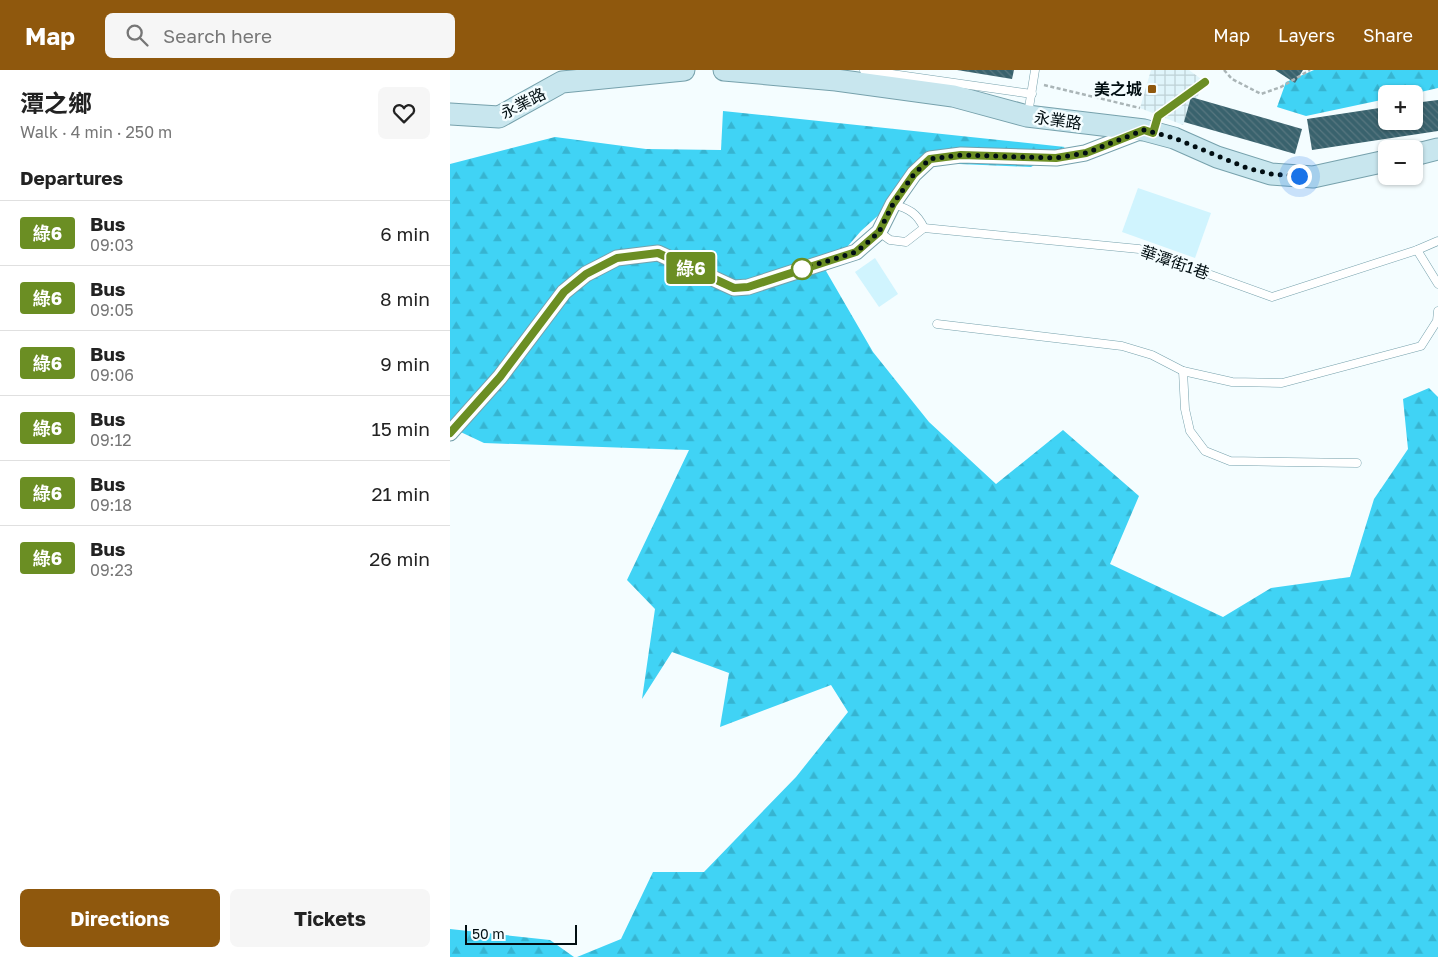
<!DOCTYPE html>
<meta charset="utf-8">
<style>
:root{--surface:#fff;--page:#f6f6f6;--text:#222;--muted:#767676;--line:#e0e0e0;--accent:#8f580d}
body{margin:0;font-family:"Golos Text","Noto Sans TC",sans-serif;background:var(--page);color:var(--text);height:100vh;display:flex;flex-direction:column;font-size:19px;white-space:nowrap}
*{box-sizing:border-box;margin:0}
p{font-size:16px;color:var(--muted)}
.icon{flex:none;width:28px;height:28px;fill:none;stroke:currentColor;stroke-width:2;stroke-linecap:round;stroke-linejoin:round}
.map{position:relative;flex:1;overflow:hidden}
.drawer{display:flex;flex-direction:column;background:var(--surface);width:450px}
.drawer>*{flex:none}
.badge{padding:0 10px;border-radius:4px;font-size:18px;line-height:32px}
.fabs{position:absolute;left:928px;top:15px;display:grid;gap:10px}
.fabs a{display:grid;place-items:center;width:45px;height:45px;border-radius:8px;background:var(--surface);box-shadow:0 1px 4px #0004;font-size:25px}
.scale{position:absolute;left:15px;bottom:12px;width:112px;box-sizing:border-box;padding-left:5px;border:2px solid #010e12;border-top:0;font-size:14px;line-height:18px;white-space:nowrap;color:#010e12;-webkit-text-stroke:4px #f4fdff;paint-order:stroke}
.you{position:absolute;width:25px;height:25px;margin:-12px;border:4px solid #fff;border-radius:50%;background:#1a73e8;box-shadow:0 0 0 8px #1a73e833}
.map>.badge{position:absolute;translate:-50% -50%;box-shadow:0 0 0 2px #fff}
h2{padding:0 20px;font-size:19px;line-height:45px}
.round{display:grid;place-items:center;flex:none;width:52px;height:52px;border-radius:8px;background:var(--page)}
.overview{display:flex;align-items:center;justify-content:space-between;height:85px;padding:0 20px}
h1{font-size:24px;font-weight:700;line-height:38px}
.cta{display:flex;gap:10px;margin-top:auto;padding:10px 20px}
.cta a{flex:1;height:58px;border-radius:8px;background:var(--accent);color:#fff;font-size:20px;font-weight:700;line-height:58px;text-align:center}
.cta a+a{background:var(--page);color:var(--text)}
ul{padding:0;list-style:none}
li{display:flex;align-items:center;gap:15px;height:65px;padding:0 20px;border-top:1px solid var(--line)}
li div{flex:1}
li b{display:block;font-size:19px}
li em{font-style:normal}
li .badge{min-width:55px;font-weight:700;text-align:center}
header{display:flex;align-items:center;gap:30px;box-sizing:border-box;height:70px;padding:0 25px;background:var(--accent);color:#fff}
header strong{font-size:24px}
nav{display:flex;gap:28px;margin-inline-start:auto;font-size:18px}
.search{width:350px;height:45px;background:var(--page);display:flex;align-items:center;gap:12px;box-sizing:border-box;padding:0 18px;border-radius:8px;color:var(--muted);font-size:19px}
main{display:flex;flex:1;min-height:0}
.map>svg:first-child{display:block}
.industrial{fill:url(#industrial-grid)}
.green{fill:#d0f4fe}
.forest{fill:url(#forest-firs)}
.building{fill:url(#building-back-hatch)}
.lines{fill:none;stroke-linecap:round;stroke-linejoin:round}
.lane-casing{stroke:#76a1ac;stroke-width:9}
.street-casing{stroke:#76a1ac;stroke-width:17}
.secondary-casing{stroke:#76a1ac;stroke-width:23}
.path{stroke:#aab5b7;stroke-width:2.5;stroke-dasharray:4 2.5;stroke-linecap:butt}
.lane{stroke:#fff;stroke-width:8}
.street{stroke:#fff;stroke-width:15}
.secondary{stroke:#c8e6ee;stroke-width:21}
.line-casing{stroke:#fff;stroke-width:11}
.line{stroke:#6b8e23;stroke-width:8}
.walk{stroke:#010e12;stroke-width:5;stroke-dasharray:0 9}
.poi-dot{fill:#8f580d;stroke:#f4fdff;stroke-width:2}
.stop-dot{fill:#fff;stroke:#6b8e23;stroke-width:2.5}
.labels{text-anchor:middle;stroke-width:5;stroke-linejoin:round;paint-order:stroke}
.poi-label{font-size:16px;font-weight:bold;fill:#010e12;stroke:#f4fdff;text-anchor:end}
.street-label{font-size:16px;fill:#010e12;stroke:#f4fdff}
</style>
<header>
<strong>Map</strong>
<div class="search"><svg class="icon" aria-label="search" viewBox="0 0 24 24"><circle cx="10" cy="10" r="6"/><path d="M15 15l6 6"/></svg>Search here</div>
<nav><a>Map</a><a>Layers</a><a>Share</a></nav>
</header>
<main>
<section class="drawer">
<div class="overview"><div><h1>潭之鄉</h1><p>Walk · 4 min · 250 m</p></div><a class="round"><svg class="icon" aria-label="heart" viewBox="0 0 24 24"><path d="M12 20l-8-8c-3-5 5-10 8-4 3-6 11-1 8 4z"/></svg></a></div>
<h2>Departures</h2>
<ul>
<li><span class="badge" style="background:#6b8e23;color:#fff">綠6</span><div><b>Bus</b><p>09:03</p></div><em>6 min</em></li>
<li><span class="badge" style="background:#6b8e23;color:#fff">綠6</span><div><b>Bus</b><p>09:05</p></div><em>8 min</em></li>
<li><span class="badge" style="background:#6b8e23;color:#fff">綠6</span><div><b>Bus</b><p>09:06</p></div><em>9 min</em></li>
<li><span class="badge" style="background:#6b8e23;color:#fff">綠6</span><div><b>Bus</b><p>09:12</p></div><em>15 min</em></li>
<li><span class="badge" style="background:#6b8e23;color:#fff">綠6</span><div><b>Bus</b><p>09:18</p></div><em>21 min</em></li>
<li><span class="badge" style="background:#6b8e23;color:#fff">綠6</span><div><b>Bus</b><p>09:23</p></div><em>26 min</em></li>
</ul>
<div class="cta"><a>Directions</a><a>Tickets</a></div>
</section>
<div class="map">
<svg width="988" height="887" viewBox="0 0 988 887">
<defs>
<pattern id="industrial-grid" width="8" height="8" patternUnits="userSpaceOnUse" patternTransform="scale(1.25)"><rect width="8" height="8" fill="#e0f5fb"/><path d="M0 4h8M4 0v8" fill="none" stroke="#bed1d6"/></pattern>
<pattern id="forest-firs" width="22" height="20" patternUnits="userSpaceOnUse" patternTransform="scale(1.25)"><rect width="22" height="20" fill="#40d3f5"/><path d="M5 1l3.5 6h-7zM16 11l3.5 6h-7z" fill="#36b4d1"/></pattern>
<pattern id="building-back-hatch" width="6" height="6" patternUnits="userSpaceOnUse" patternTransform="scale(1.25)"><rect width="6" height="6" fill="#39626d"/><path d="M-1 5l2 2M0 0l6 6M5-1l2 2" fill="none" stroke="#587780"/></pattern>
</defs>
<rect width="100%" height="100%" fill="#f4fdff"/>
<polygon class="industrial" points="701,0 739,0 755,12 733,55 690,38"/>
<g class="green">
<polygon points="688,118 761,143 745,188 672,162"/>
<polygon points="425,188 448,224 429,237 405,202"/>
</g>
<g class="forest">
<polygon points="864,0 988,0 988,18 962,24 936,24 936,29 856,46 827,37 836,12"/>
<polygon points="273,41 615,77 581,97 486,93 411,161 376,201 423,282 479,352 546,414 613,360 689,426 660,494 773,547 821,518 900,507 924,429 958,379 953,329 979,318 988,327 988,887 127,887 171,869 203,802 254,802 346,707 398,642 381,615 270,657 279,603 222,582 192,629 205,539 177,510 239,380 34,373 0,357 0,94 105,67 196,79 271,80"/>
<polygon points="0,859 100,870 124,887 0,887"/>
</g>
<g class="building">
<polygon points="507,0 564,0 562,9"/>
<polygon points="825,0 853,0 845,13"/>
<polygon points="741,27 852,59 845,84 734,52"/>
<polygon points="988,30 988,61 862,80 857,49 936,37 936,51 964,51 964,33"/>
</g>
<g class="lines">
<defs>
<g id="lane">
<polyline points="414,0 582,24"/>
<polyline points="578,44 585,0"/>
<polyline points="704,61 708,46 755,12"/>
<path d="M443,134C459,139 467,143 474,158"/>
<polyline points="474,158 689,179 822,227 967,180 988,171"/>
<polyline points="429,162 440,170 456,172 474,158"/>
<polyline points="967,180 988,214"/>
<polyline points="487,254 672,276 702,285 733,301 782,312 832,313 971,276 987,251 988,241"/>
<polyline points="733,301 735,339 740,361 755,381 780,391 907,393"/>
</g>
<polyline id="street" points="0,363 50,307 114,222 136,204 167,188 208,183 284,218 298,217 406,182 429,162 443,134 464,104 480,89 511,85 606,88 635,83 692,61"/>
<g id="secondary">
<polyline points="274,0 386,10 503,26 577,46 694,60 724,68 767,87 821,104 863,107 936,91"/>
<polyline points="0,44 49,47 112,12 234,0"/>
<polyline points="964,85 988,79"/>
</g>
</defs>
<use href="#lane" class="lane-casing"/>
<use href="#street" class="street-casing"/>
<use href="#secondary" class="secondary-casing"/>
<g class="path">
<polyline points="774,0 782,9 811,24 831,17 860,0"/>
<polyline points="594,15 690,38"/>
</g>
<use href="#lane" class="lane"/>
<use href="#street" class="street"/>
<use href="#secondary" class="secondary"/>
</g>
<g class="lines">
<defs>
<polyline id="line" points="0,363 50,307 114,222 136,204 167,188 208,183 284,218 298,217 406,182 429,162 443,134 464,104 480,89 511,85 606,88 636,83 694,60 703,63 708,46 755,12"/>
</defs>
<use href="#line" class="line-casing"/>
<use href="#line" class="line"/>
<polyline class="walk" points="352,199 406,182 418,172 429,162 443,134 464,104 480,89 511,85 606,88 636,83 694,60 724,68 797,98 821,104 849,106"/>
</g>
<rect class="poi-dot" x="697" y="14" width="10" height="10" rx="2.5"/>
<circle class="stop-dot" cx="352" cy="199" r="10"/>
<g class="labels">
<g class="poi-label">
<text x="692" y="25">美之城</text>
</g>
<g class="street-label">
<text transform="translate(73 33) rotate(-27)" y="6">永業路</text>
<text transform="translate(608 50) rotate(8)" y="6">永業路</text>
<text transform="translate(725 192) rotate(19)" y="6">華潭街1巷</text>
</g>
</g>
</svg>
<div class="fabs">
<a>+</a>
<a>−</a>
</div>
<div class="scale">50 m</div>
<div class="you" style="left:849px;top:106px"></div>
<b class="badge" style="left:241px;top:198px;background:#6b8e23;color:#fff">綠6</b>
</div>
</main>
